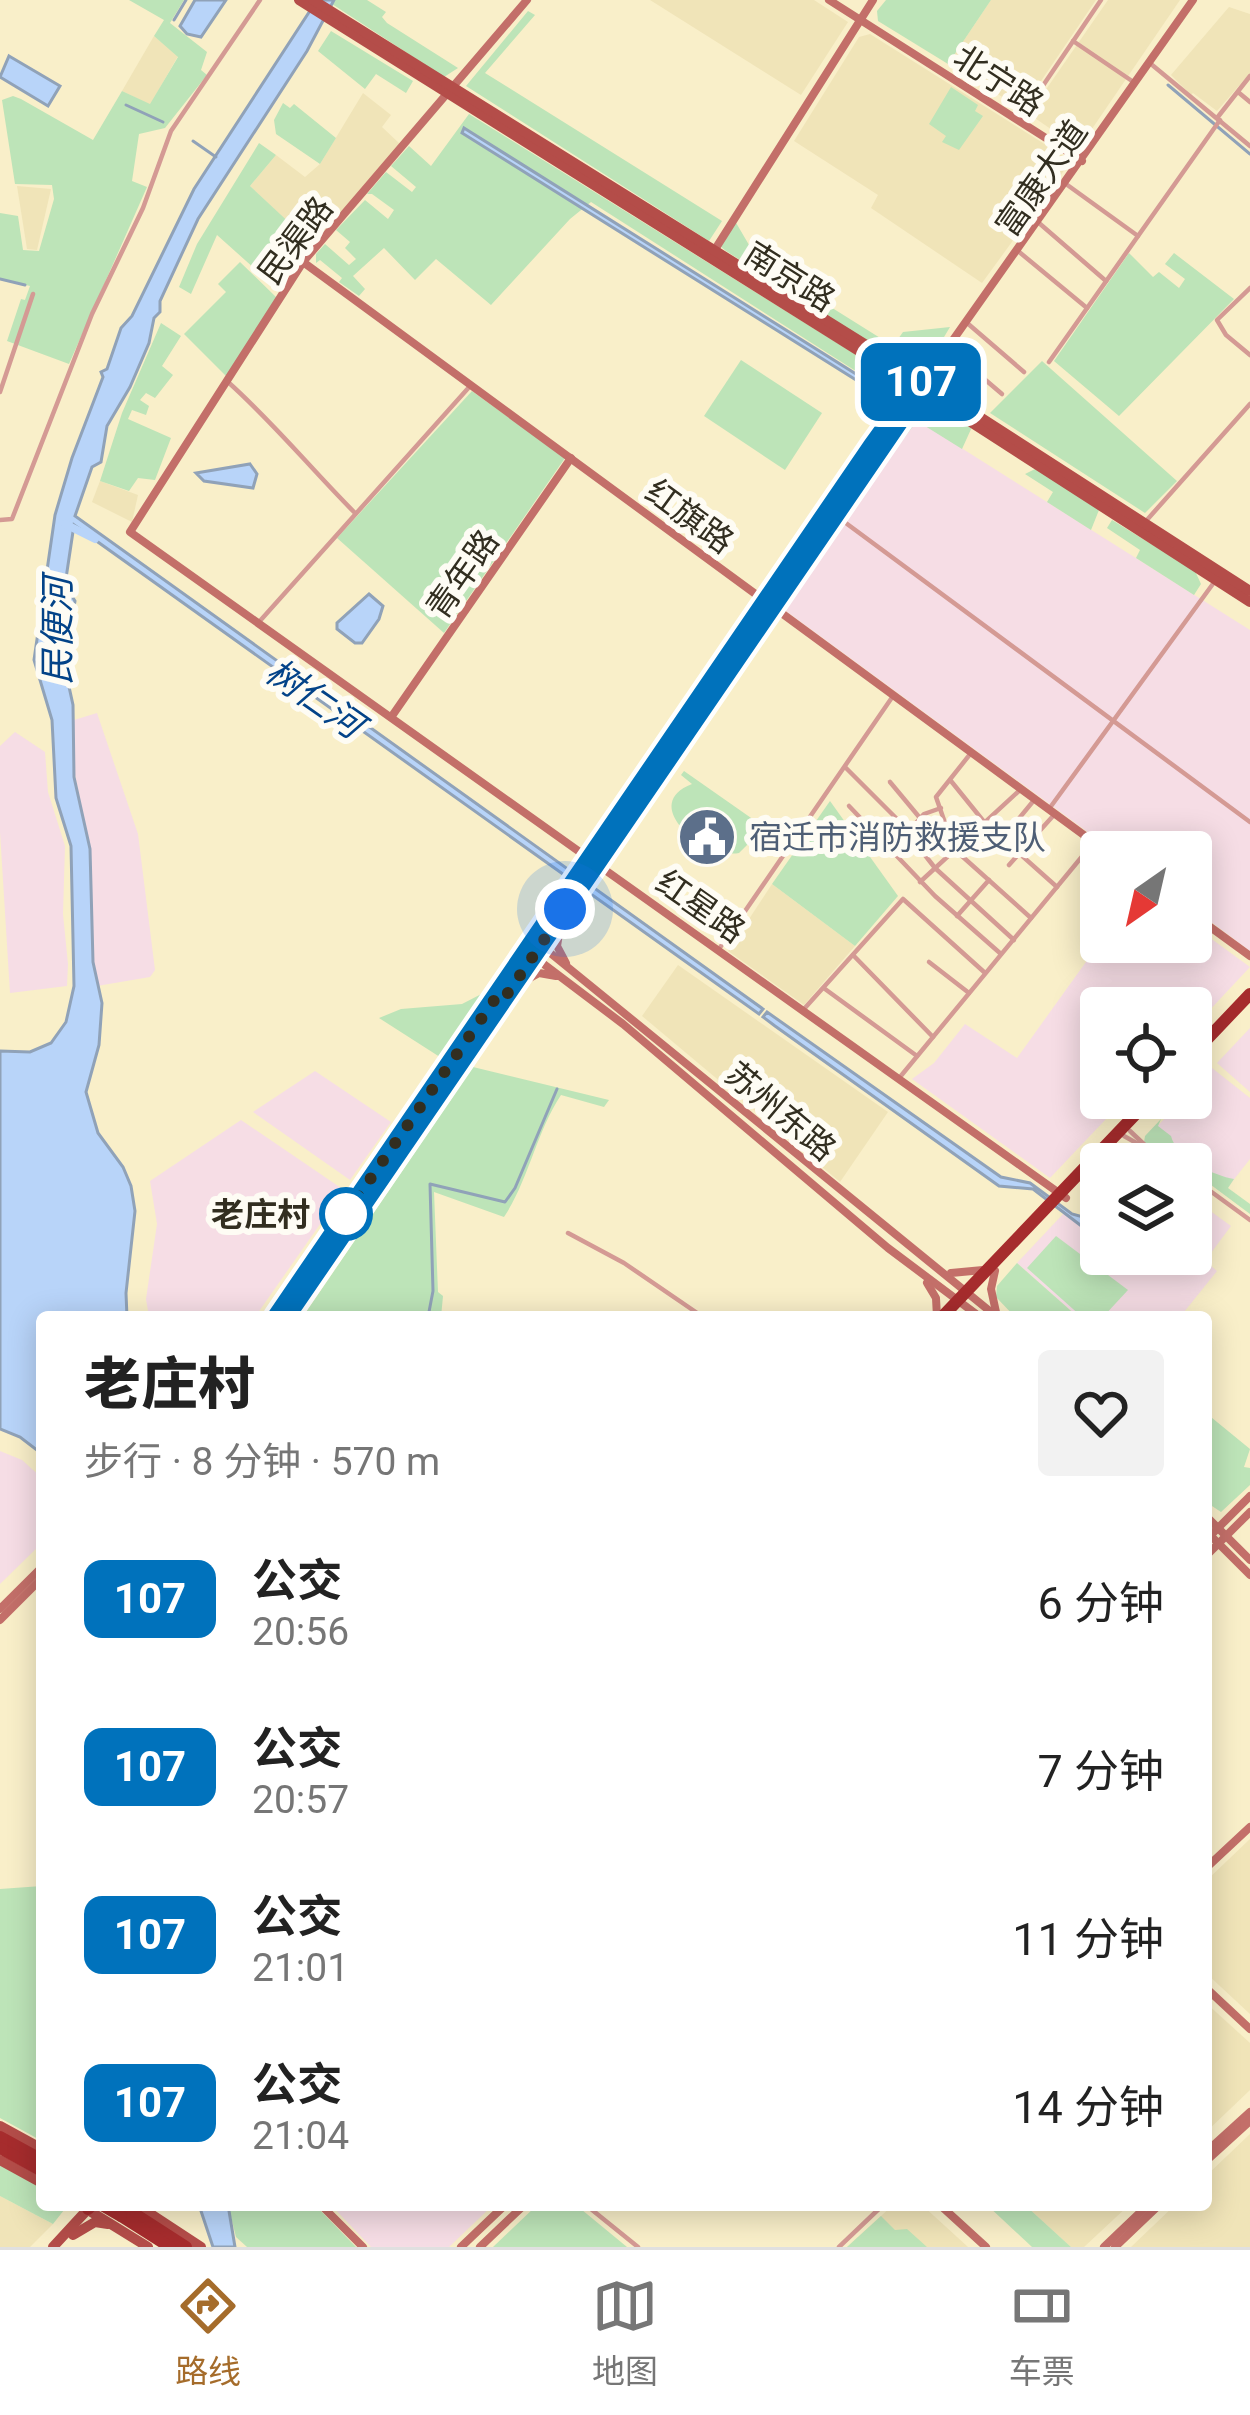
<!DOCTYPE html>
<html lang="zh">
<meta charset="utf-8">
<style>
:root{--surface:#fff;--page:#f2f2f2;--text:#222;--muted:#767676;--line:#e0e0e0;--accent:#a56c2b}
body{margin:0;font-family:Roboto,"Noto Sans SC",sans-serif;background:var(--page);color:var(--text);height:100vh;display:flex;flex-direction:column;font-size:45px;white-space:nowrap}
*{box-sizing:border-box;margin:0}
p{font-size:39px;color:var(--muted)}
.icon{flex:none;width:66px;height:66px;fill:none;stroke:currentColor;stroke-width:2;stroke-linecap:round;stroke-linejoin:round}
.map{position:relative;flex:1;overflow:hidden}
.side{position:absolute;left:36px;top:1311px;width:1176px;height:900px;display:flex;flex-direction:column;background:var(--surface);border-radius:12px;box-shadow:0 6px 30px #0003}
.side>*{flex:none}
.badge{padding:0 24px;border-radius:18px;font-size:42px;line-height:78px}
.needle{width:78px;rotate:214deg}
.tools{position:absolute;left:1080px;top:831px;display:grid;gap:24px}
.tools a{display:grid;place-items:center;width:132px;height:132px;border-radius:12px;background:var(--surface);box-shadow:0 6px 30px #0003;font-size:60px}
.you{position:absolute;width:60px;height:60px;margin:-30px;border:9px solid #fff;border-radius:50%;background:#1a73e8;box-shadow:0 0 0 18px #1a73e833}
.map>.badge{position:absolute;translate:-50% -50%;box-shadow:0 0 0 6px #fff}
.round{display:grid;place-items:center;flex:none;width:126px;height:126px;border-radius:12px;background:var(--page)}
.summary{display:flex;align-items:center;justify-content:space-between;height:204px;padding:0 48px}
h1{font-size:57px;font-weight:800;line-height:90px}
ul{padding:0;list-style:none}
li{display:flex;align-items:center;gap:36px;height:168px;padding:0 48px}
li div{flex:1}
li b{display:block;font-size:45px}
li em{font-style:normal}
li .badge{min-width:132px;font-weight:700;text-align:center}
.dock{display:flex;justify-content:space-around;align-items:center;height:168px;border-top:3px solid var(--line);background:var(--surface);font-size:33px;color:var(--muted)}
.dock a{display:grid;justify-items:center;gap:6px}
.dock .active{color:var(--accent)}
.map>svg:first-child{display:block}
.commercial{fill:#f6dde5}
.built{fill:#f0e4b8}
.green{fill:#bde4b8}
.water{fill:#b8d4f9;stroke:#90a2b8;stroke-width:3}
.lines{fill:none;stroke-linecap:round;stroke-linejoin:round}
.stream{stroke:#90a2b8;stroke-width:3}
.river{stroke:#b8d4f9;stroke-width:8}
.street{stroke:#d49a94;stroke-width:4.5}
.secondary{stroke:#c36f69;stroke-width:8}
.primary{stroke:#b44d49;stroke-width:10}
.highway{stroke:#a62c2d;stroke-width:12}
.highway-bridge{stroke:#a62c2d;stroke-width:12}
.line-casing{stroke:#fff;stroke-width:27}
.line{stroke:#0072bc;stroke-width:18}
.walk{stroke:#322e20;stroke-width:12;stroke-dasharray:0 21.6}
.stop-dot{fill:#fff;stroke:#0072bc;stroke-width:6}
.labels{text-anchor:middle;stroke-width:12;stroke-linejoin:round;paint-order:stroke}
.street-label{font-size:33px;fill:#322e20;stroke:#fefcf4}
.service-label{font-size:33px;fill:#4e5e75;stroke:#fefcf4;text-anchor:start}
.stop-label{font-size:33px;font-weight:bold;fill:#322e20;stroke:#fefcf4;text-anchor:end}
.water-label{font-size:36px;font-style:italic;fill:#034388;stroke:#fefcf4}
</style>
<div class="map">
<svg width="1250" height="2247" viewBox="0 0 1250 2247">
<rect width="100%" height="100%" fill="#f9efc9"/>
<g class="commercial">
<polygon points="917,420 1250,630 1250,951 1191,907 1191,852 1115,852 779,606"/>
<polygon points="97,713 138,834 155,970 150,977 97,986 93,962 90,849 73,765 74,720"/>
<polygon points="15,732 45,752 48,792 65,846 63,914 68,964 67,986 10,993 0,832 0,746"/>
<polygon points="1191,924 1250,967 1191,1030 1191,1008 1101,1008 1101,1098 1126,1098 1050,1178 912,1079 934,1063 965,1024 1017,1058 1101,941 1191,942"/>
<polygon points="1250,1028 1250,1092 1217,1063"/>
<polygon points="1212,1068 1250,1098 1250,1159 1228,1187 1152,1132 1184,1098 1191,1098 1191,1090"/>
<polygon points="315,1071 391,1122 350,1180 253,1112"/>
<polygon points="241,1120 344,1190 255,1317 149,1317 146,1299 157,1224 150,1181"/>
<polygon points="1191,1197 1231,1226 1205,1261 1217,1271 1180,1317 1172,1313 1167,1317 1078,1317 1017,1263 1064,1213 1088,1231 1101,1233 1101,1254 1191,1254"/>
<polygon points="0,1451 22,1460 42,1478 42,1543 0,1584"/>
<polygon points="331,2205 493,2205 449,2247 371,2247"/>
</g>
<g class="built">
<polygon points="650,0 814,0 848,22 801,95"/>
<polygon points="991,0 1096,0 1022,109 948,64"/>
<polygon points="1108,0 1180,0 1083,142 1074,145 1029,114"/>
<polygon points="1229,7 1250,14 1250,73 1217,111 1193,93 1191,95 1171,75"/>
<polygon points="870,34 1065,157 1068,165 982,283 871,208 878,195 794,141 859,37"/>
<polygon points="154,36 178,56 150,105 122,91"/>
<polygon points="363,93 391,115 382,127 400,144 318,239 279,292 255,269 294,228 250,186 276,155 305,177 320,164"/>
<polygon points="17,186 51,189 37,250 27,249"/>
<polygon points="100,481 138,495 132,522 92,502"/>
<polygon points="772,884 855,946 804,1005 728,951"/>
<polygon points="678,965 888,1112 840,1182 642,1016"/>
<polygon points="1250,1839 1250,2014 1206,1973 1206,1881"/>
<polygon points="1206,2003 1250,2043 1250,2090 1206,2132"/>
<polygon points="1250,2134 1250,2247 1131,2247 1175,2205 1206,2205 1206,2176"/>
<polygon points="0,2196 53,2224 30,2247 0,2247"/>
<polygon points="893,2205 922,2205 968,2247 847,2247"/>
<polygon points="1025,2205 1129,2205 1084,2247 1071,2247"/>
</g>
<g class="green">
<polygon points="129,0 184,0 170,23 207,52 201,70 207,75 165,128 139,134 132,181 147,187 69,364 7,341 21,299 25,300 30,286 0,279 0,213 18,216 23,250 39,251 54,199 52,185 15,184 2,100 13,96 21,99 93,140 122,91 150,104 178,57 154,36 164,20"/>
<polygon points="335,0 367,0 386,12 382,17 387,23 458,68 444,77 332,4"/>
<polygon points="886,0 991,0 948,64 878,21 877,11"/>
<polygon points="528,11 535,15 485,73 722,221 709,241 466,86"/>
<polygon points="331,31 413,81 406,93 376,74 365,89 318,51"/>
<polygon points="951,87 978,105 975,111 983,116 959,150 942,142 946,136 929,124"/>
<polygon points="283,103 290,108 294,104 336,138 320,164 276,134 274,120"/>
<polygon points="469,114 887,374 897,387 892,406 887,391 591,202 570,219 491,305 436,259 415,280 384,248 353,276 365,289 359,296 339,282 342,278 320,260 316,263 316,254 325,244 349,265 356,259 345,248 350,242 336,230 365,200 388,219 394,210 372,194 367,194 386,172 412,192 416,187 391,166 409,146 431,166"/>
<polygon points="259,143 276,155 250,186 295,228 255,269 217,235 191,294 179,287 197,244"/>
<polygon points="735,221 759,262 893,346 903,332 950,327 925,369 913,370 726,251 720,246"/>
<polygon points="1129,253 1153,277 1159,272 1179,288 1185,279 1165,264 1174,253 1234,299 1119,416 1054,361"/>
<polygon points="240,262 277,298 228,378 184,334 226,292 218,284"/>
<polygon points="161,323 181,336 162,366 173,375 155,398 146,393 140,400 149,406 146,415 132,410 128,419 171,438 155,480 138,478 129,491 100,481 122,413"/>
<polygon points="741,360 822,413 785,470 704,416"/>
<polygon points="1042,361 1177,481 1145,513 990,413"/>
<polygon points="472,391 565,458 444,633 337,538"/>
<polygon points="944,410 972,427 962,449 917,421 892,454 889,452 918,411"/>
<polygon points="1037,468 1099,510 1091,530 1047,502 1053,492 1025,474"/>
<polygon points="1112,520 1195,571 1201,584 1194,595 1136,558 1140,550 1107,528"/>
<path d="M684,771L764,827L760,832L751,826L750,842L739,853C707,860 637,805 692,784L681,775Z"/>
<polygon points="830,801 898,896 855,946 772,884"/>
<polygon points="493,988 443,1059 379,1018 401,1009 462,1004"/>
<path d="M473,1067L609,1100L604,1107L561,1095C536,1133 529,1179 504,1217L434,1192L438,1292L443,1296L441,1317H312L306,1312Z"/>
<path d="M1161,1119L1158,1126L1171,1136C1176,1158 1215,1176 1234,1179L1228,1188L1250,1204V1214L1191,1170V1164H1182L1144,1142L1145,1136Z"/>
<polygon points="1056,1236 1128,1290 1103,1317 1082,1317 1027,1268"/>
<polygon points="1017,1263 1078,1317 1015,1317 996,1297 997,1286"/>
<polygon points="1206,1413 1250,1449 1244,1467 1250,1468 1250,1485 1221,1512 1206,1502"/>
<polygon points="42,1886 42,2141 0,2118 0,1889"/>
<polygon points="0,2164 42,2187 42,2205 68,2205 53,2224 0,2196"/>
<polygon points="228,2205 315,2205 356,2247 247,2247 236,2237"/>
<polygon points="537,2205 576,2205 627,2247 493,2247"/>
<polygon points="987,2205 1025,2205 1071,2247 1032,2247"/>
<polygon points="881,2216 895,2230 907,2229 927,2247 847,2247"/>
</g>
<g class="water">
<polygon points="195,0 226,0 201,37 187,34 180,26"/>
<polygon points="317,0 334,0 307,51 198,219 160,301 160,312 154,318 149,343 130,387 107,426 101,462 92,467 75,516 763,1009 759,1014 74,525 65,585 75,601 64,664 73,705 74,777 90,849 93,962 102,1003 99,1045 86,1092 98,1133 123,1167 131,1186 135,1211 126,1293 127,1317 42,1317 42,1454 20,1437 0,1429 0,1051 30,1052 51,1043 66,1022 74,986 71,846 56,798 52,720 34,660 55,515 72,458 103,377 101,372 107,369 121,328 132,316 194,189"/>
<polygon points="9,56 60,86 48,106 0,77"/>
<polygon points="464,128 883,391 880,395 462,133"/>
<polygon points="250,464 257,474 253,488 204,481 196,473"/>
<polygon points="369,594 383,606 379,619 362,643 355,643 337,629 337,623"/>
<polygon points="767,1012 1001,1177 1030,1183 1072,1214 1101,1222 1101,1233 1088,1231 1033,1189 999,1186 775,1026 763,1017"/>
<polygon points="199,2205 228,2205 235,2247 213,2247"/>
</g>
<g class="lines">
<g class="stream">
<polyline points="174,20 186,0"/>
<polyline points="1168,85 1250,154"/>
<polyline points="126,105 163,122"/>
<polyline points="193,141 216,157"/>
<polyline points="0,279 25,285"/>
<polyline points="428,1317 433,1291 430,1184 505,1202 515,1188 557,1089"/>
</g>
<polyline class="river" points="65,524 95,539"/>
<g class="street">
<polyline points="1073,41 1132,81"/>
<polyline points="1151,64 1250,146"/>
<polyline points="1238,92 1250,102"/>
<polyline points="1217,118 1250,76"/>
<polyline points="1019,121 1101,0"/>
<polyline points="1066,184 1138,236"/>
<polyline points="1039,223 1106,281"/>
<polyline points="1018,251 1087,308"/>
<polyline points="1250,288 1217,320 1226,335 1250,355"/>
<polyline points="966,322 1024,372"/>
<polyline points="948,348 1002,394"/>
<polyline points="1049,362 1220,120"/>
<path d="M228,382C274,423 312,470 355,513"/>
<polyline points="0,392 33,294"/>
<polyline points="835,515 1250,822"/>
<polyline points="0,520 12,519 92,314 143,208 171,131 260,0"/>
<polyline points="1146,521 1250,404"/>
<polyline points="259,622 471,385"/>
<polyline points="971,753 936,797 954,849 1031,918"/>
<polyline points="846,768 896,818 935,868 1014,940"/>
<polyline points="951,781 985,823 1057,887"/>
<polyline points="890,782 920,818"/>
<polyline points="849,806 935,896 1001,954"/>
<polyline points="1049,809 1215,581"/>
<polyline points="908,832 924,814 941,808"/>
<polyline points="1002,839 1035,799"/>
<polyline points="1009,865 1053,816"/>
<polyline points="920,882 1021,789"/>
<polyline points="957,916 989,880"/>
<polyline points="719,949 893,696"/>
<polyline points="853,955 933,1037"/>
<polyline points="929,962 969,993"/>
<polyline points="825,989 917,1056"/>
<polyline points="804,1009 903,899 984,972"/>
<polyline points="900,1077 1094,842"/>
<polyline points="1130,1131 1149,1149 1178,1164"/>
<polyline points="1124,1136 1140,1145"/>
<polyline points="1191,1177 1250,1220"/>
<polyline points="568,1233 624,1263 703,1317"/>
<polyline points="586,2205 638,2247"/>
<polyline points="839,2247 883,2205"/>
</g>
<g class="secondary">
<polyline points="527,0 303,262 130,532 1066,1198"/>
<polyline points="829,0 1082,161"/>
<polyline points="714,251 873,0"/>
<polyline points="303,262 1107,852"/>
<polyline points="897,411 917,385"/>
<polyline points="903,417 924,381 1193,0"/>
<polyline points="392,716 571,458"/>
<polyline points="1191,913 1250,956"/>
<polyline points="561,921 557,946 566,963"/>
<polyline points="538,943 997,1317"/>
<polyline points="533,956 623,1024 888,1248 980,1317"/>
<polyline points="515,986 539,973 556,976"/>
<polyline points="995,1271 991,1289 996,1312"/>
<polyline points="951,1273 983,1270"/>
<polyline points="927,1283 936,1298 937,1317"/>
<polyline points="276,1317 885,427"/>
<polyline points="286,1317 894,429"/>
<polyline points="1206,1516 1250,1560"/>
<polyline points="1206,1531 1250,1575"/>
<polyline points="1206,1540 1250,1496"/>
<polyline points="1206,1556 1250,1512"/>
<polyline points="0,1609 42,1567"/>
<polyline points="0,1620 42,1578"/>
<polyline points="1206,1868 1250,1827"/>
<polyline points="1206,1988 1250,2029"/>
<polyline points="1206,2152 1250,2112"/>
<polyline points="1206,2161 1250,2121"/>
<polyline points="321,2205 363,2247"/>
<polyline points="940,2205 986,2247"/>
<polyline points="461,2247 505,2205"/>
<polyline points="480,2247 524,2205"/>
<polyline points="1104,2247 1148,2205"/>
<polyline points="1115,2247 1159,2205"/>
</g>
<g class="primary">
<polyline points="299,0 921,390 1250,602"/>
<polyline points="313,0 924,381 1250,591"/>
<path d="M885,427C895,408 904,395 893,375"/>
<path d="M892,431C907,415 921,400 945,407"/>
<polyline points="0,2126 42,2149"/>
<polyline points="0,2160 42,2183"/>
<polyline points="80,2205 148,2247"/>
<polyline points="137,2205 201,2247"/>
<polyline points="73,2235 95,2222 108,2224"/>
<polyline points="53,2247 88,2209"/>
</g>
<g class="highway">
<polyline points="1191,1056 1250,994"/>
<polyline points="942,1317 1151,1098"/>
<polyline points="0,2137 42,2160"/>
<polyline points="0,2148 42,2171"/>
<polyline points="121,2205 186,2247"/>
<polyline points="88,2209 92,2205"/>
<polyline points="121,2216 170,2247"/>
</g>
<polyline class="highway-bridge" points="102,2205 121,2216"/>
</g>
<g class="lines">
<defs>
<polyline id="line" points="276,1317 871,447 915,386 924,381 921,390 286,1317"/>
</defs>
<use href="#line" class="line-casing"/>
<use href="#line" class="line"/>
<polyline class="walk" points="346,1214 502,989 508,993 565,909"/>
</g>
<defs>
<symbol id="civic-disc" viewBox="-11 -11 22 22"><circle r="9.5" fill="#5c6f8a" stroke="#fefcf4"/><path d="M-.6-6.5H3V-4.5H.6V-3L4-1V1h2V6H-6V1h2V-1L-.6-3ZM-1.2 2.5V6h2.4V2.5Z" fill="#fff"/></symbol>
</defs>
<g fill-rule="evenodd">
<use href="#civic-disc" x="674" y="804" width="66" height="66"/>
</g>
<circle class="stop-dot" cx="346" cy="1214" r="24"/>
<g class="labels">
<g class="street-label">
<text transform="translate(999 80) rotate(33)" y="12">北宁路</text>
<text transform="translate(1041 178) rotate(-55)" y="12">富康大道</text>
<text transform="translate(295 240) rotate(-53)" y="12">民渠路</text>
<text transform="translate(790 276) rotate(32)" y="12">南京路</text>
<text transform="translate(690 516) rotate(36)" y="12">红旗路</text>
<text transform="translate(462 574) rotate(-55)" y="12">青年路</text>
<text transform="translate(701 906) rotate(35)" y="12">红星路</text>
<text transform="translate(781 1111) rotate(40)" y="12">苏州东路</text>
</g>
<g class="service-label">
<text x="749" y="849">宿迁市消防救援支队</text>
</g>
<g class="stop-label">
<text x="310" y="1226">老庄村</text>
</g>
<g class="water-label">
<text transform="translate(57 631) rotate(-90)" y="13">民便河</text>
<text transform="translate(315 698) rotate(35)" y="13">树仁河</text>
</g>
</g>
</svg>
<div class="tools">
<a><svg class="needle" viewBox="-14 -14 28 28"><path d="M0-13l5 13h-10z" fill="#e53935"/><path d="M0 13l5-13h-10z" fill="#767676"/></svg></a>
<a><svg class="icon" aria-label="locate" viewBox="0 0 24 24"><circle cx="12" cy="12" r="6"/><path d="M12 2v4M12 18v4M2 12h4M18 12h4"/></svg></a>
<a><svg class="icon" aria-label="layers" viewBox="0 0 24 24"><path d="M12 4l9 5-9 5-9-5zM3 14l9 5 9-5"/></svg></a>
</div>
<div class="you" style="left:565px;top:909px"></div>
<b class="badge" style="left:921px;top:382px;background:#0072bc;color:#fff">107</b>
<section class="side">
<div class="summary"><div><h1>老庄村</h1><p>步行 · 8 分钟 · 570 m</p></div><a class="round"><svg class="icon" aria-label="heart" viewBox="0 0 24 24"><path d="M12 20l-8-8c-3-5 5-10 8-4 3-6 11-1 8 4z"/></svg></a></div>
<ul>
<li><span class="badge" style="background:#0072bc;color:#fff">107</span><div><b>公交</b><p>20:56</p></div><em>6 分钟</em></li>
<li><span class="badge" style="background:#0072bc;color:#fff">107</span><div><b>公交</b><p>20:57</p></div><em>7 分钟</em></li>
<li><span class="badge" style="background:#0072bc;color:#fff">107</span><div><b>公交</b><p>21:01</p></div><em>11 分钟</em></li>
<li><span class="badge" style="background:#0072bc;color:#fff">107</span><div><b>公交</b><p>21:04</p></div><em>14 分钟</em></li>
</ul>
</section>
</div>
<nav class="dock">
<a class="active"><svg class="icon" aria-label="directions" viewBox="0 0 24 24"><path d="M12 3l9 9-9 9-9-9zM9 14v-3h6M13 9l2 2-2 2"/></svg>路线</a>
<a><svg class="icon" aria-label="map" viewBox="0 0 24 24"><path d="M3 6l6-2 6 2 6-2v14l-6 2-6-2-6 2zM9 4v14M15 6v14"/></svg>地图</a>
<a><svg class="icon" aria-label="tickets" viewBox="0 0 24 24"><path d="M3 7h18v10H3zM15 7v10"/></svg>车票</a>
</nav>
